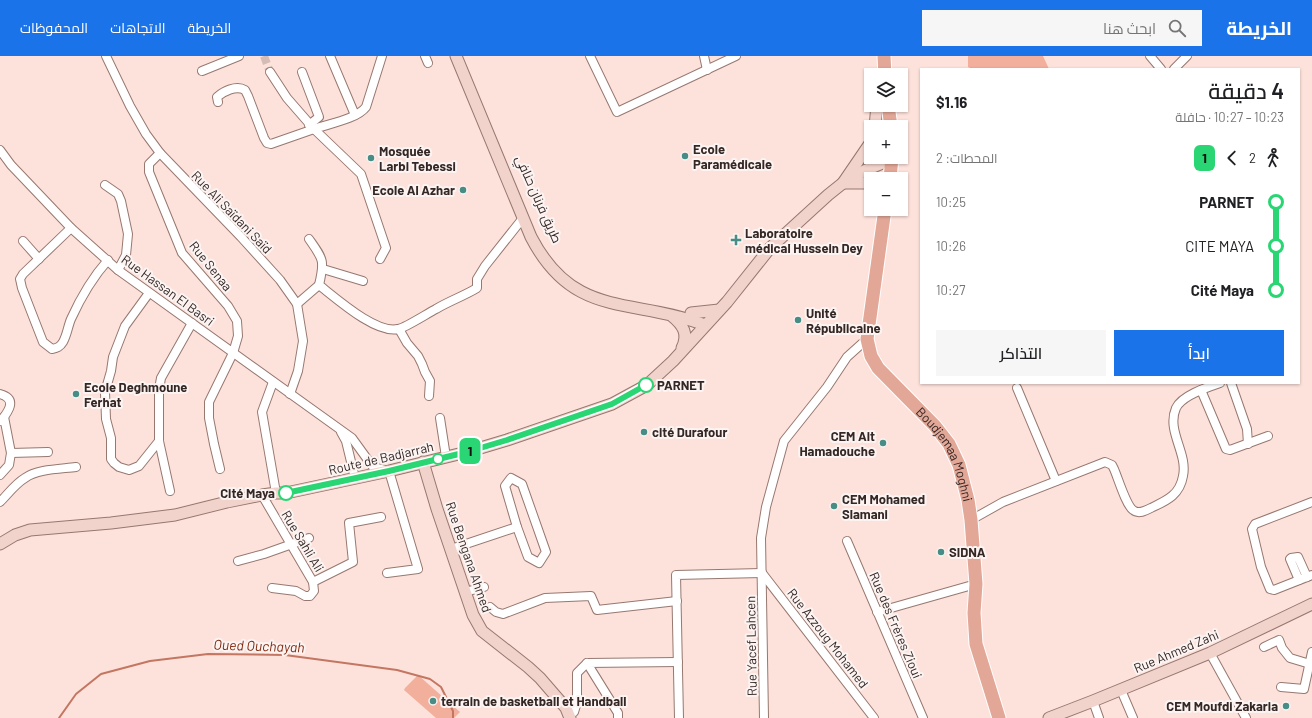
<!DOCTYPE html>
<html lang="ar">
<meta charset="utf-8">
<style>
:root{--surface:#fff;--page:#f6f6f6;--text:#202124;--muted:#757577;--accent:#1a73e8}
body{margin:0;font-family:Barlow,Cairo,sans-serif;background:var(--page);color:var(--text);direction:rtl;height:100vh;display:flex;flex-direction:column;font-size:15px;white-space:nowrap}
*{box-sizing:border-box;margin:0}
p{font-size:13px;color:var(--muted)}
.icon{flex:none;width:22px;height:22px;fill:none;stroke:currentColor;stroke-width:2;stroke-linecap:round;stroke-linejoin:round}
.map{position:relative;flex:1;overflow:hidden;direction:ltr}
.side{position:absolute;left:920px;top:12px;width:380px;height:316px;display:flex;flex-direction:column;background:var(--surface);border-radius:0px;box-shadow:0 1px 3px #0004;direction:rtl}
.side>*{flex:none}
.badge{padding:0 8px;border-radius:6px;font-size:14px;line-height:26px}
.controls{position:absolute;left:864px;top:12px;display:grid;gap:8px}
.controls a{display:grid;place-items:center;width:44px;height:44px;border-radius:0px;background:var(--surface);box-shadow:0 1px 3px #0004;font-size:20px}
.map>.badge{position:absolute;translate:-50% -50%;box-shadow:0 0 0 2px #fff}
.legs{display:flex;align-items:center;gap:6px;height:44px;padding:0 16px;font-size:13px}
.legs p{margin-inline-start:auto}
.summary{display:flex;align-items:center;justify-content:space-between;height:68px;padding:0 16px}
h1{font-size:22px;font-weight:600;line-height:30px}
.button{display:flex;gap:8px;margin-top:auto;padding:8px 16px}
.button a{flex:1;height:46px;border-radius:0px;background:var(--accent);color:#fff;font-size:16px;font-weight:600;line-height:46px;text-align:center}
.button a+a{background:var(--page);color:var(--text)}
ul{padding:0 16px;list-style:none}
li{display:flex;align-items:center;gap:14px;height:44px;font-size:15px}
li i{display:grid;place-items:center;width:6px;height:100%;margin:0 5px;background:currentColor}
li i::after{content:'';width:10px;height:10px;margin:-5px;border:3px solid;border-radius:50%;background:var(--surface)}
li p{margin-inline-start:auto}
li:first-child i{background:linear-gradient(#0000 50%,currentColor 0)}
li:last-child i{background:linear-gradient(currentColor 50%,#0000 0)}
header{display:flex;align-items:center;gap:24px;box-sizing:border-box;height:56px;padding:0 20px;background:var(--accent);color:#fff}
header strong{font-size:19px}
nav{display:flex;gap:22px;margin-inline-start:auto;font-size:14px}
.search{width:280px;height:36px;background:var(--page);display:flex;align-items:center;gap:10px;box-sizing:border-box;padding:0 14px;border-radius:0px;color:var(--muted);font-size:15px}
.map>svg:first-child{display:block}
.green{fill:#f2af9c}
.lines{fill:none;stroke-linecap:round;stroke-linejoin:round}
.stream{stroke:#c37661;stroke-width:2}
.street-tunnel{stroke:#d5bdb6;stroke-width:8;stroke-dasharray:8 4;stroke-linecap:butt}
.street-casing{stroke:#967870;stroke-width:10}
.secondary-casing{stroke:#967870;stroke-width:13}
.primary-casing{stroke:#fff;stroke-width:15}
.street{stroke:#fff;stroke-width:8}
.secondary{stroke:#f1d3cb;stroke-width:11}
.primary{stroke:#e3a797;stroke-width:13}
.line-1-casing{stroke:#fff;stroke-width:9}
.line-1{stroke:#2ad673;stroke-width:6}
.poi-dot{fill:#478d85;stroke:#fbf4f2;stroke-width:1.5}
.stop-1-dot{fill:#fff;stroke:#2ad673;stroke-width:2}
.labels{text-anchor:middle;stroke-width:4;stroke-linejoin:round;paint-order:stroke}
.poi-label{font-size:13px;font-weight:bold;fill:#342724;stroke:#fbf4f2;text-anchor:start}
.street-label{font-size:13px;fill:#342724;stroke:#fbf4f2}
.stop-label{font-size:13px;font-weight:bold;fill:#342724;stroke:#fbf4f2;text-anchor:start}
.water-label{font-size:14px;font-style:italic;fill:#85280c;stroke:#fbf4f2}
</style>
<header>
<strong>الخريطة</strong>
<div class="search"><svg class="icon" aria-label="search" viewBox="0 0 24 24"><circle cx="10" cy="10" r="6"/><path d="M15 15l6 6"/></svg>ابحث هنا</div>
<nav><a>الخريطة</a><a>الاتجاهات</a><a>المحفوظات</a></nav>
</header>
<div class="map">
<svg width="1312" height="662" viewBox="0 0 1312 662">
<rect width="100%" height="100%" fill="#fde2db"/>
<g class="green">
<polygon points="968,0 1043,0 1049,13 972,13 968,11"/>
<polygon points="418,619 460,656 454,662 436,662 404,634 405,632"/>
</g>
<g class="lines">
<polyline class="stream" points="59,662 76,638 101,618 150,605 208,598 285,599 397,614 430,623 441,631 453,655 453,662"/>
<polyline class="street-tunnel" points="264,0 270,16"/>
<defs>
<g id="street">
<polyline points="106,0 130,50 146,78 160,97 241,181 280,224 297,248 303,285 298,315 290,338"/>
<polyline points="330,0 355,59"/>
<polyline points="425,0 428,7"/>
<polyline points="590,0 617,56 736,0"/>
<polyline points="704,0 707,14"/>
<polyline points="1150,0 1161,13"/>
<polyline points="1174,13 1187,0"/>
<polyline points="202,15 239,0"/>
<polyline points="302,16 319,61 309,69"/>
<path d="M218,46L217,41C224,35 236,29 245,34L248,40L264,82L267,87L271,88L314,73L287,42L270,16"/>
<polyline points="0,94 11,109 71,172 118,214 352,382 373,411 389,415 418,513 387,517"/>
<polyline points="160,97 149,108 149,116 182,197 228,250 237,265 238,280 233,297 209,346 209,362 214,388 220,413"/>
<polyline points="105,129 118,138 121,145 128,178 126,199 118,214"/>
<path d="M71,172L23,218L20,223L22,232L34,263L43,286L52,293C57,292 60,291 63,286C67,279 68,270 71,263C81,241 92,222 108,204"/>
<path d="M309,183C323,203 325,204 319,229C337,243 376,278 398,273C405,272 428,257 436,253C449,245 464,240 477,232V223L485,210L523,162"/>
<polyline points="23,185 39,203"/>
<path d="M380,203L386,192L361,118L314,73C328,68 357,63 366,51L382,0"/>
<polyline points="323,213 363,225"/>
<polyline points="149,237 125,270 113,301 111,315 105,336 106,363 111,382 111,403 114,407 119,411 129,414 139,410 159,385"/>
<polyline points="297,248 319,229"/>
<polyline points="399,273 407,287 418,300 422,308 425,316 430,325 429,340"/>
<polyline points="273,326 262,356 276,437"/>
<polyline points="1231,327 1247,373 1248,388"/>
<polyline points="1017,332 1056,425"/>
<polyline points="1201,334 1226,393 1230,394 1268,380"/>
<path d="M0,338C18,343 8,356 1,365"/>
<polyline points="440,362 446,401"/>
<polyline points="341,376 346,385 355,422"/>
<polyline points="11,397 48,396"/>
<polyline points="0,419 9,409 11,397 4,361"/>
<polygon points="511,422 522,428 546,496 539,507 528,501 517,471 505,430"/>
<polyline points="170,435 159,385 159,333 161,322 192,267"/>
<polyline points="262,439 313,526 353,506 349,467 381,461"/>
<path d="M0,446C8,438 15,428 25,422C37,413 61,413 76,411"/>
<polyline points="1312,446 1255,468 1252,473 1261,511 1270,533 1274,534 1312,519"/>
<path d="M971,464L1003,446L1105,406L1112,409L1114,413C1118,422 1126,449 1133,454C1139,459 1147,454 1153,451C1168,444 1180,438 1183,420C1188,397 1166,375 1176,352C1182,339 1208,331 1220,327"/>
<polyline points="847,485 923,662"/>
<polyline points="451,493 517,471"/>
<polyline points="238,505 264,498 309,482"/>
<polyline points="762,517 874,662"/>
<polyline points="1299,524 1290,503 1291,502 1298,501 1307,521"/>
<polyline points="272,532 296,535 305,540 310,540 314,535 313,526"/>
<polyline points="465,536 484,531"/>
<polyline points="490,551 496,556 503,558 545,542 591,540 597,554 677,545"/>
<polyline points="877,556 976,528"/>
<polyline points="1264,591 1279,584 1282,592 1290,602 1310,608"/>
<polyline points="1210,597 1246,662"/>
<polyline points="1281,631 1304,633 1312,596"/>
<polyline points="1121,634 1133,662"/>
<polyline points="1093,645 1099,662"/>
<polyline points="566,652 574,656 577,646 577,617 587,607"/>
<polyline points="618,662 618,657 587,607 678,606"/>
<polyline points="679,662 676,519 762,517"/>
<polyline points="764,662 761,482 766,451 784,385 827,331 847,301 867,283"/>
</g>
<g id="secondary">
<path d="M456,0L531,181C574,264 632,241 705,269"/>
<polyline points="875,71 877,49"/>
<polyline points="843,127 871,86"/>
<polyline points="845,127 865,127 871,129"/>
<polyline points="691,257 719,254"/>
<path d="M672,260C683,269 689,278 682,292"/>
<polyline points="423,406 437,453 473,559 482,575 528,611 540,622 566,652 570,662"/>
<polyline points="0,488 15,479 30,474 111,467 175,459 227,446 262,439 276,437 286,437 389,415 467,396 507,384 612,348 647,329 673,305 727,246 770,192 828,139 843,127 866,114 892,103"/>
<polyline points="1049,662 1093,645 1210,597 1312,548"/>
</g>
<g id="primary">
<polyline points="884,0 885,19"/>
<polyline points="888,49 891,71"/>
<polyline points="890,123 892,101"/>
<path id="s1" d="M885,153L867,283L871,300L878,312L935,370L949,388L959,409L968,444L971,464L976,528L974,557L976,588L999,662"/>
</g>
</defs>
<use href="#street" class="street-casing"/>
<use href="#secondary" class="secondary-casing"/>
<use href="#primary" class="primary-casing"/>
<use href="#street" class="street"/>
<use href="#secondary" class="secondary"/>
<use href="#primary" class="primary"/>
</g>
<g class="lines">
<defs>
<polyline id="line-1" points="286,437 389,415 467,396 507,384 612,348 646,329"/>
</defs>
<use href="#line-1" class="line-1-casing"/>
<use href="#line-1" class="line-1"/>
</g>
<g class="poi-dot">
<circle cx="685" cy="100" r="4"/>
<circle cx="371" cy="102" r="4"/>
<circle cx="463" cy="134" r="4"/>
<path d="M734 178h4v4h4v4h-4v4h-4v-4h-4v-4h4z"/>
<circle cx="798" cy="264" r="4"/>
<circle cx="76" cy="338" r="4"/>
<circle cx="644" cy="376" r="4"/>
<circle cx="883" cy="387" r="4"/>
<circle cx="834" cy="450" r="4"/>
<circle cx="941" cy="496" r="4"/>
<circle cx="433" cy="645" r="4"/>
<circle cx="1286" cy="650" r="4"/>
</g>
<g class="stop-1-dot">
<circle cx="646" cy="329" r="7"/>
<circle cx="438" cy="403" r="5"/>
<circle cx="286" cy="437" r="7"/>
</g>
<g class="labels">
<g class="poi-label">
<text x="693" y="98">Ecole<tspan x="693" dy="15">Paramédicale</tspan></text>
<text x="379" y="100">Mosquée<tspan x="379" dy="15">Larbi Tebessi</tspan></text>
<text x="455" y="139" text-anchor="end">Ecole Al Azhar</text>
<text x="745" y="182">Laboratoire<tspan x="745" dy="15">médical Hussein Dey</tspan></text>
<text x="806" y="262">Unité<tspan x="806" dy="15">Républicaine</tspan></text>
<text x="84" y="336">Ecole Deghmoune<tspan x="84" dy="15">Ferhat</tspan></text>
<text x="652" y="381">cité Durafour</text>
<text x="875" y="385" text-anchor="end">CEM Ait<tspan x="875" dy="15">Hamadouche</tspan></text>
<text x="842" y="448">CEM Mohamed<tspan x="842" dy="15">Slamani</tspan></text>
<text x="949" y="501">SIDNA</text>
<text x="441" y="650">terrain de basketball et Handball</text>
<text x="1278" y="655" text-anchor="end">CEM Moufdi Zakaria</text>
</g>
<g class="street-label">
<text transform="translate(539 143) rotate(66)" y="5">طريق فرنان حنافي</text>
<text transform="translate(232 156) rotate(46)" y="5">Rue Ali Saïdani Saïd</text>
<text transform="translate(211 210) rotate(51)" y="5">Rue Senaa</text>
<text transform="translate(168 234) rotate(36)" y="5">Rue Hassan El Basri</text>
<text dy="5" stroke="none"><textPath href="#s1" startOffset="274">Boudjemaa Moghni</textPath></text>
<text transform="translate(381 402) rotate(-13)" y="5">Route de Badjarrah</text>
<text transform="translate(303 485) rotate(59)" y="5">Rue Sahli Ali</text>
<text transform="translate(469 501) rotate(71)" y="5">Rue Bengana Ahmed</text>
<text transform="translate(896 569) rotate(67)" y="5">Rue des Frères Zioui</text>
<text transform="translate(828 582) rotate(52)" y="5">Rue Azzoug Mohamed</text>
<text transform="translate(751 590) rotate(-91)" y="5">Rue Yacef Lahcen</text>
<text transform="translate(1176 595) rotate(-23)" y="5">Rue Ahmed Zahi</text>
</g>
<g class="stop-label">
<text x="657" y="334">PARNET</text>
<text x="275" y="442" text-anchor="end">Cité Maya</text>
</g>
<g class="water-label">
<text transform="translate(259 590) rotate(2)" y="5">Oued Ouchayah</text>
</g>
</g>
</svg>
<div class="controls">
<a><svg class="icon" aria-label="layers" viewBox="0 0 24 24"><path d="M12 4l9 5-9 5-9-5zM3 14l9 5 9-5"/></svg></a>
<a>+</a>
<a>−</a>
</div>
<b class="badge" style="left:470px;top:395px;background:#2ad673;color:#111">1</b>
<section class="side">
<div class="summary"><div><h1>4 دقيقة</h1><p>10:23 – 10:27 · حافلة</p></div><b>$1.16</b></div>
<div class="legs"><svg class="icon" aria-label="walk" viewBox="0 0 24 24"><circle cx="13" cy="4" r="2"/><path d="M13 8l-2 6 4 7M11 14l-3 7M7 12l3-4h3l4 4"/></svg>2<svg class="icon" aria-label="back" viewBox="0 0 24 24"><path d="M15 5l-7 7 7 7"/></svg><b class="badge" style="background:#2ad673;color:#111">1</b><p>المحطات: 2</p></div>
<ul>
<li><i style="color:#2ad673"></i><b>PARNET</b><p>10:25</p></li>
<li><i style="color:#2ad673"></i><span>CITE MAYA</span><p>10:26</p></li>
<li><i style="color:#2ad673"></i><b>Cité Maya</b><p>10:27</p></li>
</ul>
<div class="button"><a>ابدأ</a><a>التذاكر</a></div>
</section>
</div>
